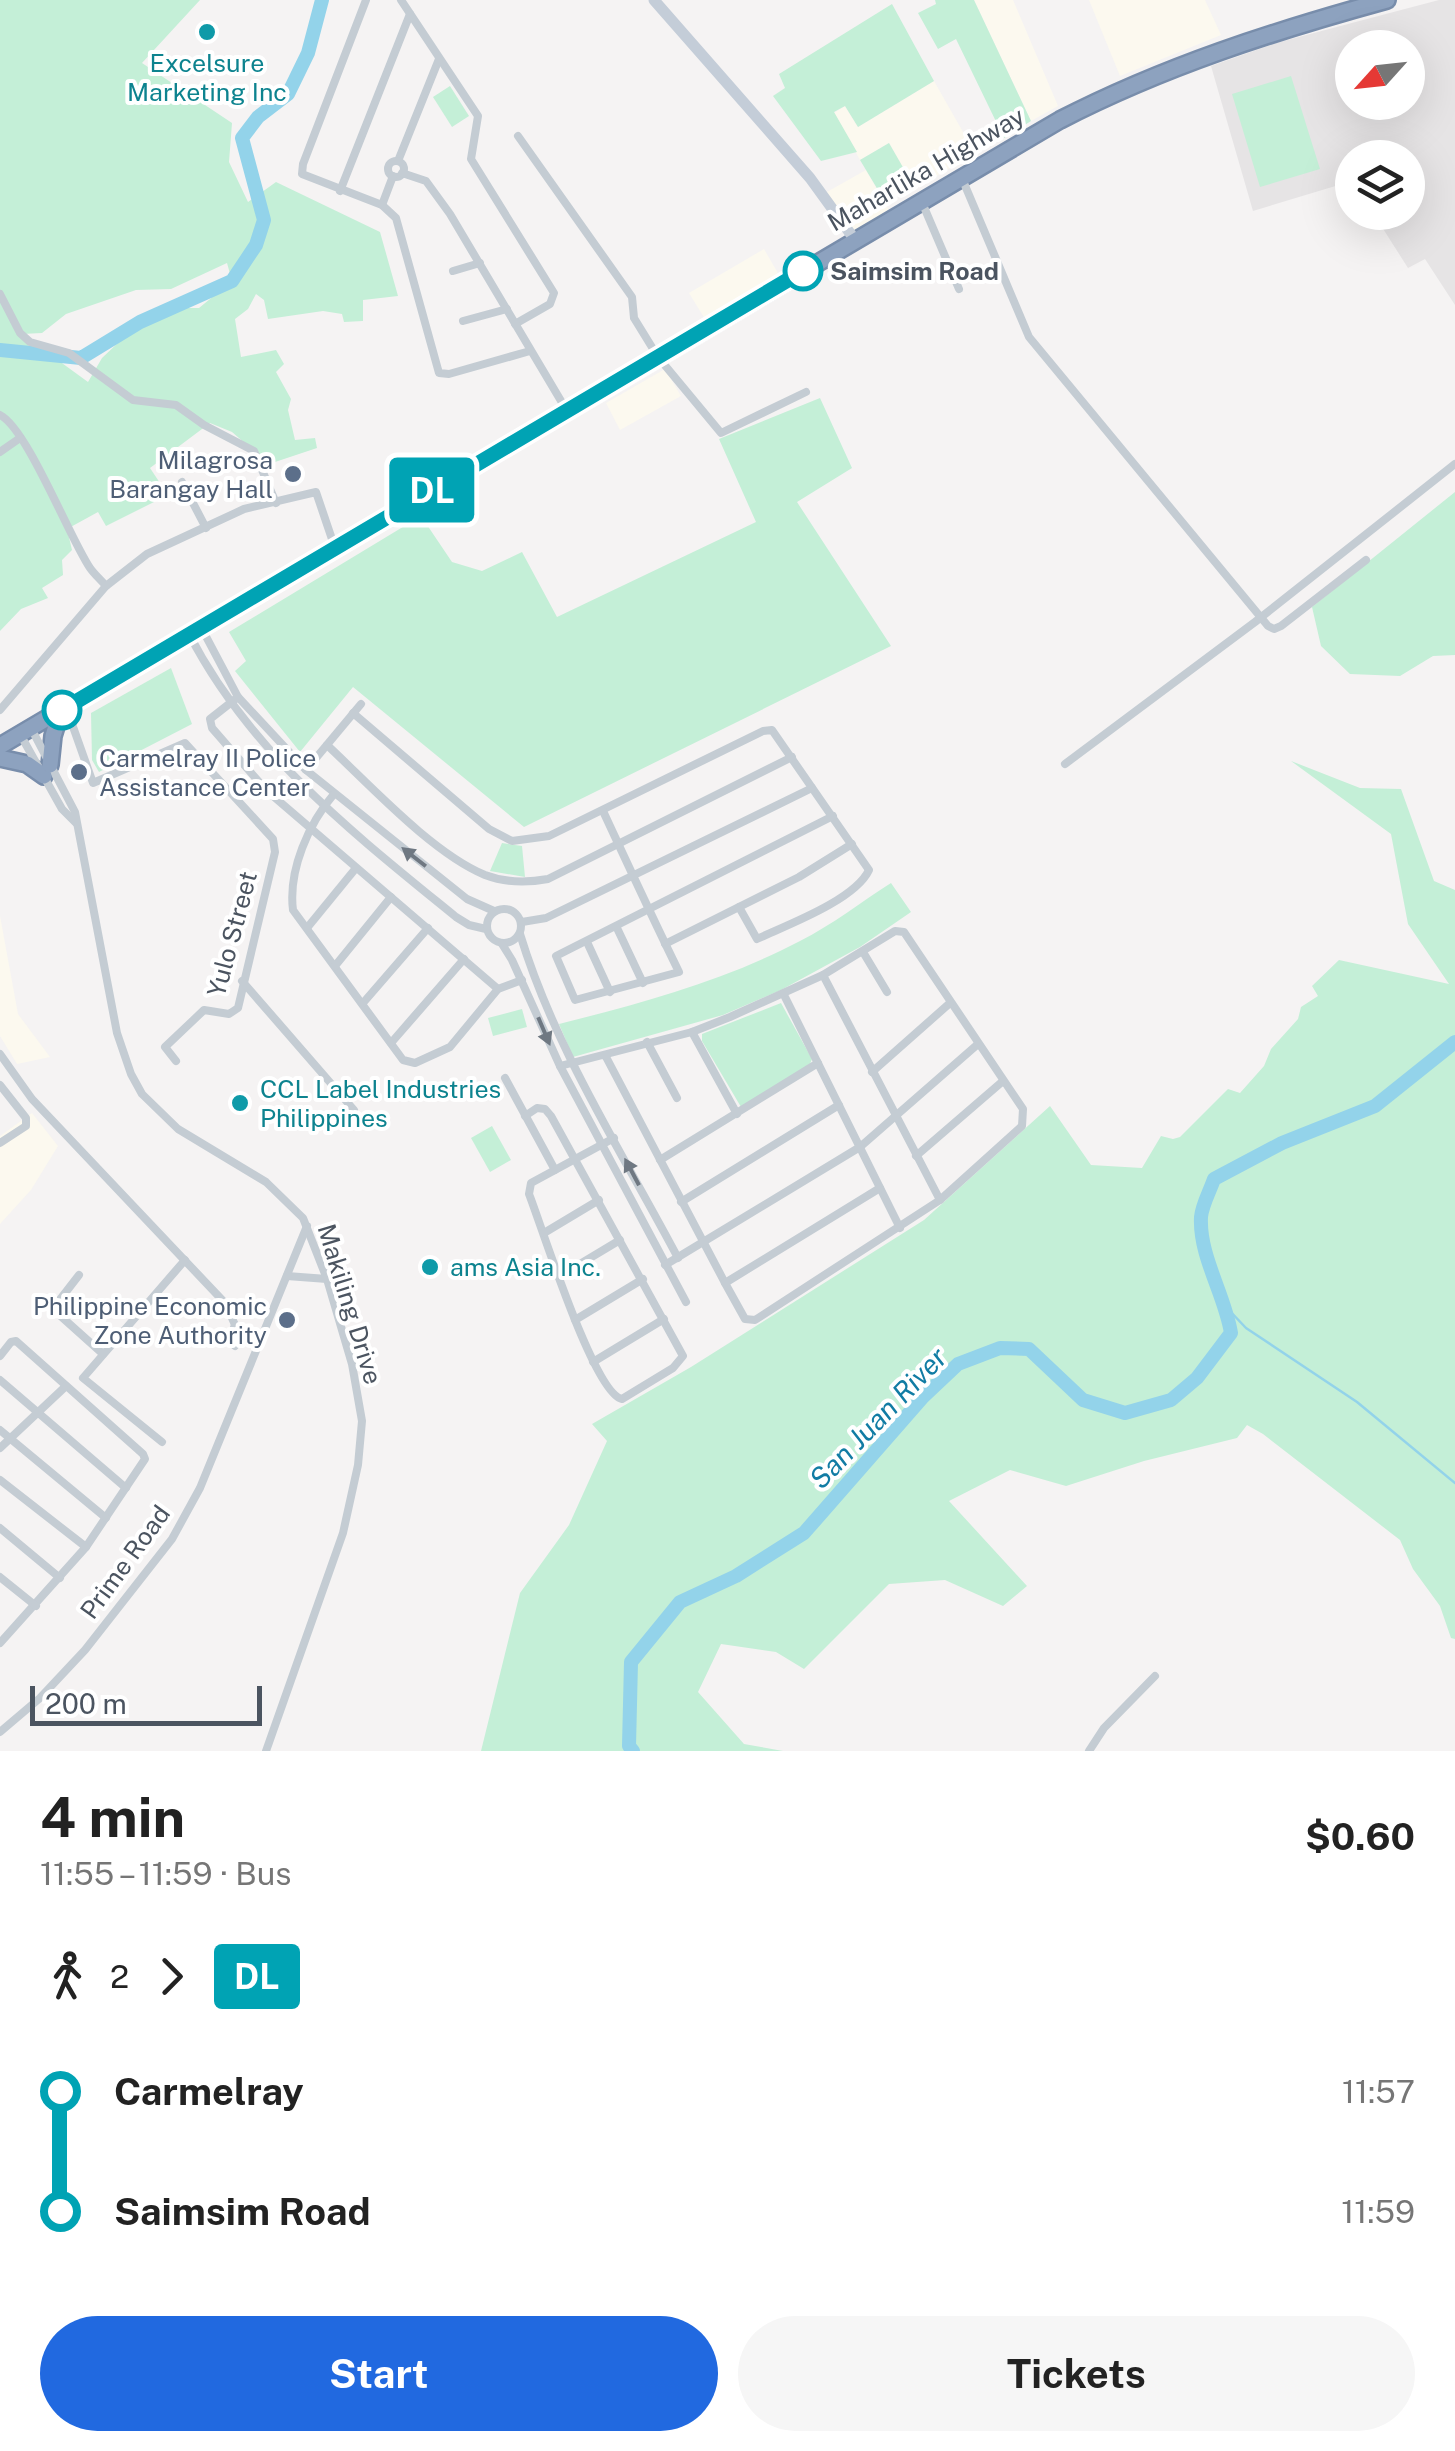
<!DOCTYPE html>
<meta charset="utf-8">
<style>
:root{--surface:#fff;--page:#f6f6f6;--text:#222;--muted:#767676;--accent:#2169e0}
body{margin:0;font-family:"Public Sans",sans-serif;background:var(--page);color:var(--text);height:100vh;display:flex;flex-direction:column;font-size:38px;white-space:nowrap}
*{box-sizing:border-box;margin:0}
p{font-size:32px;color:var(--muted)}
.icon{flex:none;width:55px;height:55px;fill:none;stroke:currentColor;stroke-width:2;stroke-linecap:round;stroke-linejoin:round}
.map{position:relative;height:1751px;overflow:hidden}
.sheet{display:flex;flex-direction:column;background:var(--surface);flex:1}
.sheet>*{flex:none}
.badge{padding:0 20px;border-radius:8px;font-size:35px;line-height:65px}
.needle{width:65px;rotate:243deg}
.buttons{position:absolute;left:1335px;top:30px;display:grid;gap:20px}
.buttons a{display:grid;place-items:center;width:90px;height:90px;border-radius:50%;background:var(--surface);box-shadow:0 10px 40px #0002;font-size:50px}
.scale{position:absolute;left:30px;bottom:25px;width:232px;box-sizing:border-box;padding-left:10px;border:5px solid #4b5460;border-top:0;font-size:28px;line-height:35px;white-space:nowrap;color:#4b5460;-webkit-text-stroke:8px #fff;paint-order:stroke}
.map>.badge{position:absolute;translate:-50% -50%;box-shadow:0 0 0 5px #fff}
.legs{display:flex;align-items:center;gap:15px;height:110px;padding:0 40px;font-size:32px}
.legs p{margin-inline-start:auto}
.head{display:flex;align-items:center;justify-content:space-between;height:170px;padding:0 40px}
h1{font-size:55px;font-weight:700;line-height:75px}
.cta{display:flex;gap:20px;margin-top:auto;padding:20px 40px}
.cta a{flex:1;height:115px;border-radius:60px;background:var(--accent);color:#fff;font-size:40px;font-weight:700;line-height:115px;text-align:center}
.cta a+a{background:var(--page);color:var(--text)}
ul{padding:0 40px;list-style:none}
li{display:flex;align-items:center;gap:35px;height:120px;font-size:38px}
li i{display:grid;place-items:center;width:15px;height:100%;margin:0 12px;background:currentColor}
li i::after{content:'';width:25px;height:25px;margin:-12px;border:8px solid;border-radius:50%;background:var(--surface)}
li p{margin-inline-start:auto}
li:first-child i{background:linear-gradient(#0000 50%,currentColor 0)}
li:last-child i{background:linear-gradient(currentColor 50%,#0000 0)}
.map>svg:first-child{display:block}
.commercial{fill:#fcf9ef}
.education{fill:#e6e4e5;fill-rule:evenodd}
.green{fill:#c4efd7;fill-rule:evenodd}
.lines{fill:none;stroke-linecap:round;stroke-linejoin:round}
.stream{stroke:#93d3ea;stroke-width:2.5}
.river{stroke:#93d3ea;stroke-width:14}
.highway-casing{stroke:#788dab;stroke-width:20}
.street{stroke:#c4ccd3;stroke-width:8}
.secondary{stroke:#c4cdd8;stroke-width:11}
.highway{stroke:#8da2bf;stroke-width:15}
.oneway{fill:#6f7882}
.line-1-casing{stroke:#fff;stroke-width:22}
.line-1{stroke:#00a3b4;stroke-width:15}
.culture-dot{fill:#0f9aa8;stroke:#fff;stroke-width:4}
.stop-1-dot{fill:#fff;stroke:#00a3b4;stroke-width:5}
.service-dot{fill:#5c6f8a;stroke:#fff;stroke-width:4}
.labels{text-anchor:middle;stroke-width:8;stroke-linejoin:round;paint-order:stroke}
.culture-label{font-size:25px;fill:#0d838f;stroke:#fff;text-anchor:start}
.street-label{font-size:25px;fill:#4b5460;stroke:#fff}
.stop-label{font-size:25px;font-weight:bold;fill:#4b5460;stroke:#fff;text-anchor:start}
.service-label{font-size:25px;fill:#4e5e75;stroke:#fff;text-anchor:end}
.water-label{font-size:28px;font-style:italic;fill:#117ca4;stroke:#fff}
</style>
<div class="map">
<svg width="1455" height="1751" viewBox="0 0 1455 1751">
<rect width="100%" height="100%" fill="#f5f3f3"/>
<g class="commercial">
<polygon points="974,0 1013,0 1058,106 1031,121"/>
<polygon points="1089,0 1205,0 1221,35 1120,76"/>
<polygon points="934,81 975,153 915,189 889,143 860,160 834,113 845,106 858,127"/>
<polygon points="866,170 889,210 854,231 825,193"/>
<polygon points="764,249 779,275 705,319 689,293"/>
<polygon points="665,369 681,396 620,430 606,403"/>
<polygon points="0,916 18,1014 50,1057 17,1064 0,1036"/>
<polygon points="32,1113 58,1146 31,1190 0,1224 0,1136"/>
</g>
<path class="education" d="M1439,0H1455V305L1425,259L1408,268L1373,213L1408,212V158H1352V181L1253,211L1211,66L1276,43ZM1352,48H1408V102H1352Z"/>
<g class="green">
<path d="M0,0H200L142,63L232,123L229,162L248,202L276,182L380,232L398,296L363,300V321L344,322L342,314L323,311L268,319L264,300L256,294L248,309L235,319L241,357L276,350L284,364L276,372L291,399L288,410L295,440L315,438L317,448L269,464L232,432L210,423L150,468L168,495L106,526L98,512L67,529L72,550L62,560L63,575L42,588L48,598L21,609L0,631ZM227,263L232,281L199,308H174L140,322L102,358L88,382L22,334L42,333L66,314L136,290L171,289Z"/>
<polygon points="935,0 974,0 1031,121 1004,138 956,39 938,49 918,13 936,4"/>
<polygon points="892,4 934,81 858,127 845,106 834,112 857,152 821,161 773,96 785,88 779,74"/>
<polygon points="1291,76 1320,169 1260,187 1232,94"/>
<polygon points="450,86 469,116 452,127 433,97"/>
<polygon points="889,143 912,183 884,200 860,160"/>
<polygon points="820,398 852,468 797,502 891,646 524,827 353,687 300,752 235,671 246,661 229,632 421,516 452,562 482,571 522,552 557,617 756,522 719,439"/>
<polygon points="1455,492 1455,655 1433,656 1400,676 1350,674 1321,646 1312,607"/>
<polygon points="171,668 192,724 99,772 92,760 91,713"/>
<polygon points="1291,761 1360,788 1401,789 1434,881 1455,890 1455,1639 1451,1638 1440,1606 1413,1569 1400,1540 1263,1434 1247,1425 1237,1438 1144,1461 1066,1486 1010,1470 949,1501 1027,1586 1003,1606 945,1580 889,1584 804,1669 776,1652 721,1644 698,1692 744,1744 783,1751 481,1751 520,1593 569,1525 607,1441 592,1424 691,1367 924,1220 1050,1106 1091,1165 1142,1168 1161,1136 1173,1139 1180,1137 1228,1089 1240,1093 1264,1066 1271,1049 1298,1019 1301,1007 1318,996 1312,986 1339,960 1449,984 1408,924 1391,834"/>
<polygon points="502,843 522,846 525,877 490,871"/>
<path d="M891,883L911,912L860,947L781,990L723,1015L573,1057L559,1024C642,1003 724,981 800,941C832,925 861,902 891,883Z"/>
<polygon points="781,1003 812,1059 810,1064 741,1107 702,1041 702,1034"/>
<polygon points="522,1009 527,1027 493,1036 488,1018"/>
<polygon points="492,1126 511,1160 490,1172 471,1138"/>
</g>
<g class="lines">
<polyline class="stream" points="1227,1308 1246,1328 1357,1402 1455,1483"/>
<g class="river">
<polyline points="0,350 81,358 140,322 232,281 256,245 264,220 242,138 258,117 288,94 308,53 322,0"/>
<path d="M633,1751L629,1746L631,1662L680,1602L736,1576L804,1533L923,1397L958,1364L1000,1348L1029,1349L1083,1400L1125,1413L1171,1400L1197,1378L1231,1333C1225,1295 1199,1256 1201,1217C1202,1205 1210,1191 1214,1179L1282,1143L1375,1106L1455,1042"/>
</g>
<defs>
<g id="highway">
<path d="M0,746L1060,120C1165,66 1274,31 1387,0"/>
<polyline points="0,758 27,764 44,776"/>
<polyline points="50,765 53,736 61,710"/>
</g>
</defs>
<use href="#highway" class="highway-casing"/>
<g class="street">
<polyline points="366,0 303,164 302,174 382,205 396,218 439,373 449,374 530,351"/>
<polyline points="401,0 478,116 471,159 554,293 550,304 515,324"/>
<polyline points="518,136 632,297 634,318 658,357 721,433 806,392"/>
<polyline points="398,161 439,59"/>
<circle cx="396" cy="169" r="8"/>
<polyline points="402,173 426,181 450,214 567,411"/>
<polyline points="961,176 1029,337 1268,626 1274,629 1281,626 1366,560"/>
<polyline points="340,191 410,14"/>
<polyline points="921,200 959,289"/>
<polyline points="382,205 393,176"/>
<polyline points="453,271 480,263"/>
<polyline points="0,294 20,333 30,342 69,353 133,400 176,405 204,425 254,451 276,503"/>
<polyline points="463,321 507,309"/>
<path d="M0,415C27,428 70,539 90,568C95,575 101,580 106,586"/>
<polyline points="0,452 20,438"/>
<polyline points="182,482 206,528"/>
<polyline points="201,627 238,697 306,770 467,899 494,911"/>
<path d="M189,634C251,754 353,833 456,917L469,925L486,929"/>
<polyline points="238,697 210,719 212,728 266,790 498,989"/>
<polyline points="66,707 93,783 185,743 273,839 275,852 238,1008 229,1014 204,1010 165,1047 176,1061"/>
<polyline points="0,710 106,586 147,554 244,509 316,492 335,548"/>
<path d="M353,713L489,829L512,841L549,836L763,731L772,730L869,870C855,900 787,925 757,939L739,907"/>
<polyline points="31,728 75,812 117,1033 131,1074 142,1094 178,1129 266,1182 303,1218 327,1279 352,1364 362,1421 358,1465 343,1533 266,1751"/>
<polyline points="20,734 62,809 76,823"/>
<path d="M327,745C370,785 432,853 485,875C506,883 526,883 548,879L792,757"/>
<polyline points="1065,764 1255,622 1455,464"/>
<polyline points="306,770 361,704"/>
<path d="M334,794C309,823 288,870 293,910L403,1060L415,1063L450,1047L498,989L522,980"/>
<path d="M603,811C628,865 653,919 679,972L575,1000L556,956L833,816"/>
<circle cx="504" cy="926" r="17"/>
<polyline points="522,922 546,918 812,788"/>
<polyline points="307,928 356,868"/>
<polyline points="617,928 643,983"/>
<path d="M520,934C555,1049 622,1152 678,1258"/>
<polyline points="587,942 610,992"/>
<polyline points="502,944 512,960 560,1066 686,1302"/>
<polyline points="665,944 799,877 852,844"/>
<polyline points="863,952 887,992"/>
<polyline points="335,966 391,897"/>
<polyline points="823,975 940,1200"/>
<polyline points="242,981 354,1110"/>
<polyline points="784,995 900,1228"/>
<polyline points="363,1003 428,928"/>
<polyline points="692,1032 737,1114"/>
<polyline points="647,1042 677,1098"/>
<polyline points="391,1043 464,959"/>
<polyline points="0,1054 32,1099 226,1304 235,1325 229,1339"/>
<polyline points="560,1066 692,1032 730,1017 823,975 895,931 904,932 1023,1109 1022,1126 940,1200 755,1320 745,1319 725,1283 605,1055"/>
<polyline points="872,1072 950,1003"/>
<polyline points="505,1078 555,1170"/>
<polyline points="0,1085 26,1118 26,1126 0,1143"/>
<path d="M525,1116L537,1108L545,1109L551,1116L683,1356L673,1368L622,1399C594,1394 542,1227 529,1194L531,1183L614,1138"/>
<polyline points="916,1156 1003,1081"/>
<polyline points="660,1160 818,1063"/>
<polyline points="681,1202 839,1105"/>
<polyline points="544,1233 599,1200"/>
<polyline points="665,1265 860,1147 978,1044"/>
<polyline points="79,1275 55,1306 55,1311 103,1354"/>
<polyline points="287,1276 327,1279"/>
<polyline points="560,1276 620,1240"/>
<polyline points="725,1283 880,1188"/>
<polyline points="575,1320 643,1279"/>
<polyline points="235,1325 242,1336 235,1346"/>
<polyline points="0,1356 11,1342 16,1341 143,1454 145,1459 86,1547 0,1643"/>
<polyline points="593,1362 664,1319"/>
<polyline points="0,1380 126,1488"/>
<polyline points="0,1430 106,1518"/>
<polyline points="162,1442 83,1378 185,1260"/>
<polyline points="0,1448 66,1386"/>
<polyline points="0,1480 86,1547"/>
<polyline points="0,1528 60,1578"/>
<polyline points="0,1577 36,1606"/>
<polyline points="0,1732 40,1698 85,1650 172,1539 200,1488 307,1226"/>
<polyline points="1089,1751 1104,1728 1155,1676"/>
</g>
<polyline class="secondary" points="654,0 810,178 855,240"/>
<use href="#highway" class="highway"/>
</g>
<defs><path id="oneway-solid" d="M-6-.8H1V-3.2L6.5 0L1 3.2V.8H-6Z" transform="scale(2.5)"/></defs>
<g class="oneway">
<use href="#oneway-solid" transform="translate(414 857) rotate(-142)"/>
<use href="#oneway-solid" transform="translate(544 1031) rotate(67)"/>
<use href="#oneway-solid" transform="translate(632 1172) rotate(-118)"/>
</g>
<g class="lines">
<defs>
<polyline id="line-1" points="62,710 803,271"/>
</defs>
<use href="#line-1" class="line-1-casing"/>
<use href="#line-1" class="line-1"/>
</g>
<g class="culture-dot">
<circle cx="207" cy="32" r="10"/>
<circle cx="240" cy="1103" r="10"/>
<circle cx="430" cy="1267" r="10"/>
</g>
<g class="stop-1-dot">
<circle cx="803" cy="271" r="18"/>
<circle cx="62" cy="710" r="18"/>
</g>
<g class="service-dot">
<circle cx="293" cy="474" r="10"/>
<circle cx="79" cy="772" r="10"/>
<circle cx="287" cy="1320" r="10"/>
</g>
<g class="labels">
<g class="culture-label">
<text x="207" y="72" text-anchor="middle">Excelsure<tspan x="207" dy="29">Marketing Inc</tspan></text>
<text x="260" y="1098">CCL Label Industries<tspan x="260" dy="29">Philippines</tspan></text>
<text x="450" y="1276">ams Asia Inc.</text>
</g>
<g class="street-label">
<text transform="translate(926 169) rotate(-30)" y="9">Maharlika Highway</text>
<text transform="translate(232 934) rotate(-75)" y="9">Yulo Street</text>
<text transform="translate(350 1304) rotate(73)" y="9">Makiling Drive</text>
<text transform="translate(125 1562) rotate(-54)" y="9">Prime Road</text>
</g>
<g class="stop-label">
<text x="830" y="280">Saimsim Road</text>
</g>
<g class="service-label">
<text x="273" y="469">Milagrosa<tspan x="273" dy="29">Barangay Hall</tspan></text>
<text x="99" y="767" text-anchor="start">Carmelray II Police<tspan x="99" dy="29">Assistance Center</tspan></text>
<text x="267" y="1315">Philippine Economic<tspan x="267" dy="29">Zone Authority</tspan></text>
</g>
<g class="water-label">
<text transform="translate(878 1418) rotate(-46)" y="10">San Juan River</text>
</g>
</g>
</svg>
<div class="buttons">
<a><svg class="needle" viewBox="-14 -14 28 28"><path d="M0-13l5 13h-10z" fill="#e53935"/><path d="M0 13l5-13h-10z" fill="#767676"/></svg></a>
<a><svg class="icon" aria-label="layers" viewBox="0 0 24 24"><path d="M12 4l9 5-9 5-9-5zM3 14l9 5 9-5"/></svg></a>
</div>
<div class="scale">200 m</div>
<b class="badge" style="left:432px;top:490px;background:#00a3b4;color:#fff">DL</b>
</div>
<section class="sheet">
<div class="head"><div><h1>4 min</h1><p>11:55 – 11:59 · Bus</p></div><b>$0.60</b></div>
<div class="legs"><svg class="icon" aria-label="walk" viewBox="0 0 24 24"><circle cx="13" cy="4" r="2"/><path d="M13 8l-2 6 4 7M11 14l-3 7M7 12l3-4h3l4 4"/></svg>2<svg class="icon" aria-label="forward" viewBox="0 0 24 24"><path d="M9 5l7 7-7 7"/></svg><b class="badge" style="background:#00a3b4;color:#fff">DL</b></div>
<ul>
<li><i style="color:#00a3b4"></i><b>Carmelray</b><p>11:57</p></li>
<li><i style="color:#00a3b4"></i><b>Saimsim Road</b><p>11:59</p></li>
</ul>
<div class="cta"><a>Start</a><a>Tickets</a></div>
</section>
